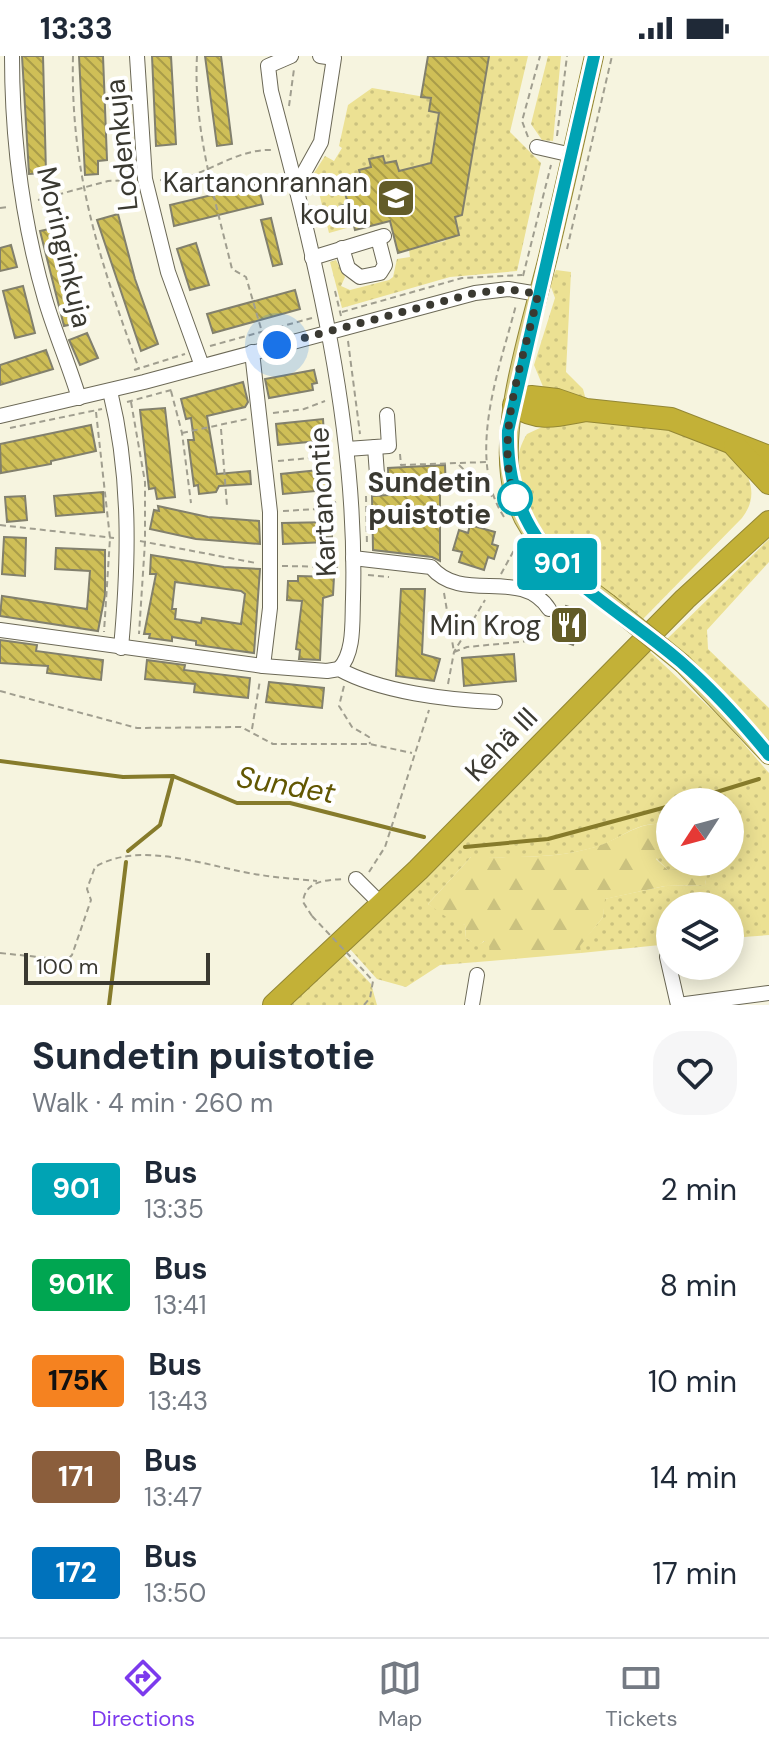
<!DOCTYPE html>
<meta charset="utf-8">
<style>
:root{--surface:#fff;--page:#f6f6f7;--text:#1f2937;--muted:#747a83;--line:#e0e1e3;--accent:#7c3aed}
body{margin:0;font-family:"DM Sans",sans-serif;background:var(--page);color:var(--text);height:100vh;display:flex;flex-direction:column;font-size:30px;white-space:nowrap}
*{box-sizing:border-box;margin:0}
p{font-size:26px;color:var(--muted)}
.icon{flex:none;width:44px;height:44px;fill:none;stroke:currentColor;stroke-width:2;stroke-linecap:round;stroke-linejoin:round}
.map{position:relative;height:949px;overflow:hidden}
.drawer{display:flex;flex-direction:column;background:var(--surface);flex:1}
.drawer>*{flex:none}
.badge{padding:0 16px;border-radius:6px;font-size:28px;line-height:52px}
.needle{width:52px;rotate:234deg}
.tools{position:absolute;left:656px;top:732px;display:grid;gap:16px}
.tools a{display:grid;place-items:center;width:88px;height:88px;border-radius:50%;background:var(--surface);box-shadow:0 4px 20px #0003;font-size:40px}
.scale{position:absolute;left:24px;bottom:20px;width:186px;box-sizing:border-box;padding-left:8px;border:4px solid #3a3931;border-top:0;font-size:22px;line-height:28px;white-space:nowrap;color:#3a3931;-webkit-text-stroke:6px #fff;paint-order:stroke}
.you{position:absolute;width:40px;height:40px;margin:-20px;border:6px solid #fff;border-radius:50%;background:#1a73e8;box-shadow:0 0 0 12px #1a73e833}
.map>.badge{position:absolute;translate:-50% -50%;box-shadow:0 0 0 4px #fff}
.round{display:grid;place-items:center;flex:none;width:84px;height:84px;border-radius:32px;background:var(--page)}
.head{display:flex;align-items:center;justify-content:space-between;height:136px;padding:0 32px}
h1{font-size:38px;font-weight:700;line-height:60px}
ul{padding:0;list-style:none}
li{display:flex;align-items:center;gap:24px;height:96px;padding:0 32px}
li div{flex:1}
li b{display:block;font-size:30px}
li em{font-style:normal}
li .badge{min-width:88px;font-weight:700;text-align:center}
.status{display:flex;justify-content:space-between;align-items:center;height:56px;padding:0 40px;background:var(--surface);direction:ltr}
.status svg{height:22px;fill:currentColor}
.tab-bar{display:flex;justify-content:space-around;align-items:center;height:112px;border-top:2px solid var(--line);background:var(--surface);font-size:22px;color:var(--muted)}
.tab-bar a{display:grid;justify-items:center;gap:4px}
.tab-bar .active{color:var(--accent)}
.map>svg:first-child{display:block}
.grass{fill:url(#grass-dots)}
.forest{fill:url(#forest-firs)}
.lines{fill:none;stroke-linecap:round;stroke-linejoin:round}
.stream{stroke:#867b2b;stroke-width:4}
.building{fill:url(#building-back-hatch);stroke:#82806d;stroke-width:2;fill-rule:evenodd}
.minor-casing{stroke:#6b6856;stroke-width:16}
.major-casing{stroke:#938735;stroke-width:20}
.highway-casing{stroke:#938735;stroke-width:24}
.path{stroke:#a09e8f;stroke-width:2;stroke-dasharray:6 4;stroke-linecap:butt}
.minor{stroke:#fff;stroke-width:14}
.major{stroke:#dbd087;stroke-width:18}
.highway{stroke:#c3b137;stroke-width:22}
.major-bridge-casing{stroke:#938735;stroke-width:20;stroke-linecap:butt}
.path-bridge{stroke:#a09e8f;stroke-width:2;stroke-dasharray:6 4;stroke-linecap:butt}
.major-bridge{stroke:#dbd087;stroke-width:18}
.line-casing{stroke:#fff;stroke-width:18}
.line{stroke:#00a3b4;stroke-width:12}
.walk{stroke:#3a3931;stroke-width:8;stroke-dasharray:0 14.4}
.stop-dot{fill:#fff;stroke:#00a3b4;stroke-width:4}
.labels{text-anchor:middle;stroke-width:8;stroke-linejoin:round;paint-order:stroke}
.street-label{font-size:28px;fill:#3a3931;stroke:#fff}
.poi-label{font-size:28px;fill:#3a3931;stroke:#fff;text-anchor:end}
.stop-label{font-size:28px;font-weight:bold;fill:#3a3931;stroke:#fff;text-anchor:end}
.water-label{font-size:30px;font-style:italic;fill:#625702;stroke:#fff}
</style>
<div class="status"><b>13:33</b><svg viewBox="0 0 49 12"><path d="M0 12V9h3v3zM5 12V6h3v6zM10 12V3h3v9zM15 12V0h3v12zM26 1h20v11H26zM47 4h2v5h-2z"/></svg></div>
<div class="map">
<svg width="769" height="949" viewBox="0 0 769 949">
<defs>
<pattern id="grass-dots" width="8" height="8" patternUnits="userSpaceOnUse" patternTransform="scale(2)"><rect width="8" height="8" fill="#ece193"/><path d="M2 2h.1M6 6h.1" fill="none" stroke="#cbc27f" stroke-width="1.8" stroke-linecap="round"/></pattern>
<pattern id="forest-firs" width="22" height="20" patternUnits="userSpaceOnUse" patternTransform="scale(2)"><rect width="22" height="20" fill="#ece193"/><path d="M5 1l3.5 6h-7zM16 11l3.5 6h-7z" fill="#cbc27f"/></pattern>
<pattern id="building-back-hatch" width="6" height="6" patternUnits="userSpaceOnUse" patternTransform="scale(2)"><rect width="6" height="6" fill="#cfbf57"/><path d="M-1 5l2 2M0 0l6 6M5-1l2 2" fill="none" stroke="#a99c49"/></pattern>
</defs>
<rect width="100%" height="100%" fill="#f6f4df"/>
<g class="grass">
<polygon points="489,0 528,0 510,76 541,107 517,215 450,221 342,252 330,206 336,204 345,221 341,230 350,234 389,224 393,221 397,203 410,201 409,194 445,185 455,161 462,159"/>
<polygon points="548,0 561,0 553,85 542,84 531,68"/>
<polygon points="372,32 431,42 439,57 430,115 400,123 396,105 385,107 382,100 369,103 371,111 359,114 364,132 346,137 348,148 340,151 343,164 352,162 354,170 329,177 314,117 325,100 334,105 342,92 339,90 348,49"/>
<polygon points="556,214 571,216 566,316 583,333 586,344 544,333 534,309 555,242 550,228"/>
<path d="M599,364C642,369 730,372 748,421C754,436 752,449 742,462L643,563C592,527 534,491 520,426C516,408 517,394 527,378L542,371Z"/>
<polygon points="769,483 769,506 707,574 708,593 769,652 769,688 692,606 665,585"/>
<path d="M649,595L724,665L769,717V879L730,882V850H670V888L581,897L579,890L603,861L604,843L665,830L705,829L707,813L668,814L656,802L670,787V806H730V746H670V764L665,768C635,765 622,783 596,791C555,803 513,801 471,801L428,848L465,869L466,882L478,889L485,885L490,888V905L440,909L406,931L377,923L350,893Z"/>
<polygon points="343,898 371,928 377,949 288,949"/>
</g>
<path class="forest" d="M670,764V787L656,803L668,814L708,812L705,829L665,830L605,843L603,861L580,890L581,897L490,905L489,888L484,885L478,890L466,882L465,869L452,865L428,848L471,801C513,801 555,803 595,791C621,783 637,765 665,768Z"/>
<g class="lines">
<g class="stream">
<polyline points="0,705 123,721 173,720 237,747 290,747 424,781"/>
<polyline points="684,746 759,723"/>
<polyline points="465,791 548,783 670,750"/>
<polyline points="128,795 160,769 173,720"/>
<polyline points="109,949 126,806"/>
</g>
</g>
<g class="building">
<polygon points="22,0 43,0 46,117 29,118"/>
<polygon points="79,0 103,0 107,104 98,105 98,118 85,119"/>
<polygon points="152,0 171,0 176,88 156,90"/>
<polygon points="205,0 221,0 232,88 217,90"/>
<polygon points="428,0 489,0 462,159 455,161 459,179 398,197 390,165 355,174 352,162 343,164 340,150 348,148 345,137 364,132 359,114 371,111 369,103 383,100 385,107 396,105 399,115 431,107 439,57 429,55 431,42 421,41"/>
<polygon points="258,128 263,148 174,170 170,149"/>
<polygon points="118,158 135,223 158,288 141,295 97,164"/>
<polygon points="271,162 282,208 273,210 261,164"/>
<polygon points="58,171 68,225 82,266 64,270 40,175"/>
<polygon points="196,187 209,229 190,234 177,193"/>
<polygon points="11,189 17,211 0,215 0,192"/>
<polygon points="23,230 35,277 15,282 3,235"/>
<polygon points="295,234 300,253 213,277 207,258"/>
<polygon points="87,277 98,302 80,309 69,284"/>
<polygon points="46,294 53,313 0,329 0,309"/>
<polygon points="314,314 317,327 312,328 313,334 269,342 265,323"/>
<polygon points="243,326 248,346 245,351 207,360 217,418 250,415 251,428 219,430 216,436 199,438 198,429 194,430 188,384 194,384 191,362 186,363 181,343"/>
<polygon points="165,352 175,441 157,443 155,432 149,433 140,354"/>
<polygon points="323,363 324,378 317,378 318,385 278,389 276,368"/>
<polygon points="91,369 96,395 51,405 51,408 1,417 0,388"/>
<polygon points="445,409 446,436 440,436 440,505 432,501 373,494 372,440 389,439 388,412"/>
<polygon points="328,413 326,434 283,438 281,418"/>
<polygon points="103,436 104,456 56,460 54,440"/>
<polygon points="25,440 27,464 7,466 5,441"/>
<polygon points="158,450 208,461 259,465 260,488 196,483 150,473 154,454 159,455"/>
<polygon points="332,466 332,481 325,481 326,486 283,488 282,467"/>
<polygon points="470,469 495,476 492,488 498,490 494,503 488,501 484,514 459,506 462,496 453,494 459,474 468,477"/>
<polygon points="4,481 26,482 25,520 2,518"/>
<polygon points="56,492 105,494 105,539 98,575 0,560 2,540 87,553 90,515 55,513"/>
<path d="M151,499L224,511L260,513L254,597L196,589V585L172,581V585L149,582L150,578H144L156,518H150ZM175,526L241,535L245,538L241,568L202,562L201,567L175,563L176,553H172Z"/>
<polygon points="298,520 334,521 333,539 323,542 320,604 299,603 300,594 296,593 302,545 287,544 288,525 298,525"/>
<polygon points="401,533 425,533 422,598 440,603 434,625 396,620"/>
<polygon points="566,550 584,556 573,589 555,582"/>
<polygon points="0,584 37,589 36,595 103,604 101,624 47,617 48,610 0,607"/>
<polygon points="514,598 516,625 464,630 462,602"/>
<polygon points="147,604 185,609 184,614 250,622 248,642 194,636 195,628 145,623"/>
<polygon points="269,626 324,632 322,652 266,646"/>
</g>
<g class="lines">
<defs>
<g id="minor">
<path d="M12,0C12,82 22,164 45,243C55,277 69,309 79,342"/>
<polyline points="137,0 145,123 168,216 202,310"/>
<path d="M291,0L268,10L271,35C315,201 358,370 353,543C352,564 355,597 339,613"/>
<polyline points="537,91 572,99"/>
<polyline points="296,131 321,86 334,2 320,0"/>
<polyline points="342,192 348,212 360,221 380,217 385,209 378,182"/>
<polyline points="312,202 384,180"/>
<polyline points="252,296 270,456 270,552 263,610"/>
<path d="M110,335C131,420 129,505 121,592"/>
<polyline points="0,360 144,326 475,237 508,233 538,238"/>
<polyline points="375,391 378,432"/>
<polyline points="347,393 389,390 387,359"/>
<path d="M353,502L431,511C463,549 521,510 549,553"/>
<path d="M0,574L263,610L327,615L339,613C380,636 448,644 495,646"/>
<polyline points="356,823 382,849"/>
<polyline points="667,901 678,949"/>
<polyline points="472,949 477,919"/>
<polyline points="678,949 769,937"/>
</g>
<g id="major">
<path d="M594,0C579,67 564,134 548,201C532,267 495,375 514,439C528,488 569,518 608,547"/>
<polyline points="683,608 769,699"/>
</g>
<g id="highway">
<path d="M586,354C559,359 538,366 514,349L531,341L557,344L586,354L671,363L769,401"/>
<polyline points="735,390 769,427"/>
<polyline points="274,949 418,814 685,543 769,466"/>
</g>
</defs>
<use href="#minor" class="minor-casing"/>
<use href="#major" class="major-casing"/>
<use href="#highway" class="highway-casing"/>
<g class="path">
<path d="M73,0C70,117 100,205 139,313"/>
<path d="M197,0C193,72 215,143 232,213L246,221L262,276"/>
<polyline points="289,50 294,13"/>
<polyline points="557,80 567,0"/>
<polyline points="528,81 522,65 540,0"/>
<path d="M160,124C200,127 230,93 271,94"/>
<polyline points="38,144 108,125 133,124"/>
<polyline points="0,152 9,151"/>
<polyline points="567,193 612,0"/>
<polyline points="523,220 551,109"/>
<polyline points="335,235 341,260"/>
<polyline points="342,256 462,222 522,219"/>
<polyline points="348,285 360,378"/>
<polyline points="210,290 312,262"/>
<polyline points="134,314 185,298"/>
<polyline points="171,335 182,377 191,447"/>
<polyline points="127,346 175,333"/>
<polyline points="131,346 145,426 145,486 139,578"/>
<polyline points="96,356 110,482 104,576"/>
<polyline points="273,357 304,353 325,345"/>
<polyline points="10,372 102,353"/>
<polyline points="221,373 227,450"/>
<polyline points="182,377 247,363"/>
<polyline points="400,398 401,409 487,406"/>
<polyline points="278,405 310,402 333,392"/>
<polyline points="459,409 495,443"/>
<polyline points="366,440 367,490"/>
<polyline points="283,455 318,453 336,446"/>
<path d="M504,461C465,401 500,311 516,249"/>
<polyline points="0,469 114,482"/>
<polyline points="140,485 256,507"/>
<polyline points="282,510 339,511"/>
<polyline points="501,518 519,485"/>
<polyline points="368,519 389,521"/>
<polyline points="444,537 454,596 467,591 539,584"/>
<polyline points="448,628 454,596 485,544"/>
<polyline points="344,630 339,650 352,671 369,681 370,688"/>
<polyline points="0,635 137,672 241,671 273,688 370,688 412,697"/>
<polyline points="252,673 260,624"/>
<polyline points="369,816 385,791 429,654"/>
<path d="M312,860L303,846C305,824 327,824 345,823"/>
<path d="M0,897L67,904L72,899L91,844L87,833L95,811C142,783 210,812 261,819C279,822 298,823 317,825"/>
<polyline points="364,949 370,942 373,925 364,915"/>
</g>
<use href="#minor" class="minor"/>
<use href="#major" class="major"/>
<use href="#highway" class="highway"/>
<defs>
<polyline id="major-bridge" points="608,547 683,608"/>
</defs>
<use href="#major-bridge" class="major-bridge-casing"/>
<polyline class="path-bridge" points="312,860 364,915"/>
<use href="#major-bridge" class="major-bridge"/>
</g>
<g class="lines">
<defs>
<path id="line" d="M594,0L508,375C505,502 597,534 681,606C713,634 742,666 769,699"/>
</defs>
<use href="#line" class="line-casing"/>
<use href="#line" class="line"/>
<path class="walk" d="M277,289L475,237L508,233L538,238C525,301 493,379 515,442"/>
</g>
<defs>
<symbol id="school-square" viewBox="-11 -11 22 22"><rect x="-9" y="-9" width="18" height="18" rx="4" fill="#635c28" stroke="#fff"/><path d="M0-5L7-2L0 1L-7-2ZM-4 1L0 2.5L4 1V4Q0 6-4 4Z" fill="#fff"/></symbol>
<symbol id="restaurant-square" viewBox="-11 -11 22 22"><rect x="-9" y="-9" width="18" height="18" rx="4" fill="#635c28" stroke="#fff"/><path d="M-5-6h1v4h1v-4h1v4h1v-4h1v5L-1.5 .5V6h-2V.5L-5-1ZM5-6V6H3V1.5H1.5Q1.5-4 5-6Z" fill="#fff"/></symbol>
</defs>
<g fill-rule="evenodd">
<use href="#school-square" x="374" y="120" width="44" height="44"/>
<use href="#restaurant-square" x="547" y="547" width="44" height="44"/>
</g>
<circle class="stop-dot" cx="515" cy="442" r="16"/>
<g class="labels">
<g class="street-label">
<text transform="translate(121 89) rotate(-96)" y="10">Lodenkuja</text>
<text transform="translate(65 191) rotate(77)" y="10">Moringinkuja</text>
<text transform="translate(322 446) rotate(-93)" y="10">Kartanontie</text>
<text transform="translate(501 688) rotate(-46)" y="10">Kehä III</text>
</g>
<g class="poi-label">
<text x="368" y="136">Kartanonrannan<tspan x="368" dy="32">koulu</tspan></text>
<text x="541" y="579">Min Krog</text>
</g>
<g class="stop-label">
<text x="491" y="436">Sundetin<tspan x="491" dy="32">puistotie</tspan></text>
</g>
<g class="water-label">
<text transform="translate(286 729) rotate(10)" y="10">Sundet</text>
</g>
</g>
</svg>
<div class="tools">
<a><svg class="needle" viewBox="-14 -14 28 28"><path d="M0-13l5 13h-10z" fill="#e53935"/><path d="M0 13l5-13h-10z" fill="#747a83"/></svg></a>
<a><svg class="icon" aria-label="layers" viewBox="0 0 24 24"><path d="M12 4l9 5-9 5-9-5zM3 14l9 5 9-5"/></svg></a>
</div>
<div class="scale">100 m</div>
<div class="you" style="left:277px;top:289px"></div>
<b class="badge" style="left:557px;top:508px;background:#00a3b4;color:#fff">901</b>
</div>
<section class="drawer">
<div class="head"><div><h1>Sundetin puistotie</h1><p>Walk · 4 min · 260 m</p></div><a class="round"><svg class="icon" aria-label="heart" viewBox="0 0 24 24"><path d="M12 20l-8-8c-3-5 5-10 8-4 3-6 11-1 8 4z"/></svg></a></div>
<ul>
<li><span class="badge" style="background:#00a3b4;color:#fff">901</span><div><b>Bus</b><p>13:35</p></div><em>2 min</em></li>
<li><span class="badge" style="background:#00a651;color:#fff">901K</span><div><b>Bus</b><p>13:41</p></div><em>8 min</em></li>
<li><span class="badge" style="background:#f58220;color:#111">175K</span><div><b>Bus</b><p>13:43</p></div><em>10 min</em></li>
<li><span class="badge" style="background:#8b5e3c;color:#fff">171</span><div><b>Bus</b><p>13:47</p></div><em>14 min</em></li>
<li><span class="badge" style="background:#0072bc;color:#fff">172</span><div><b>Bus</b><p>13:50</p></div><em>17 min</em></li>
</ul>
</section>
<nav class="tab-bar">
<a class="active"><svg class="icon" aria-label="directions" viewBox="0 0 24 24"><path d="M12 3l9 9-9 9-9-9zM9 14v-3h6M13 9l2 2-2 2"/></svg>Directions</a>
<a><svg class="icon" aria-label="map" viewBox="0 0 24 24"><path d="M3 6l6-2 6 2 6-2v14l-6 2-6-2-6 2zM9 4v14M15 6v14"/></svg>Map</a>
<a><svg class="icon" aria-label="tickets" viewBox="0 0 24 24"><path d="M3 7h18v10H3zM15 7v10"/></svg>Tickets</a>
</nav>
